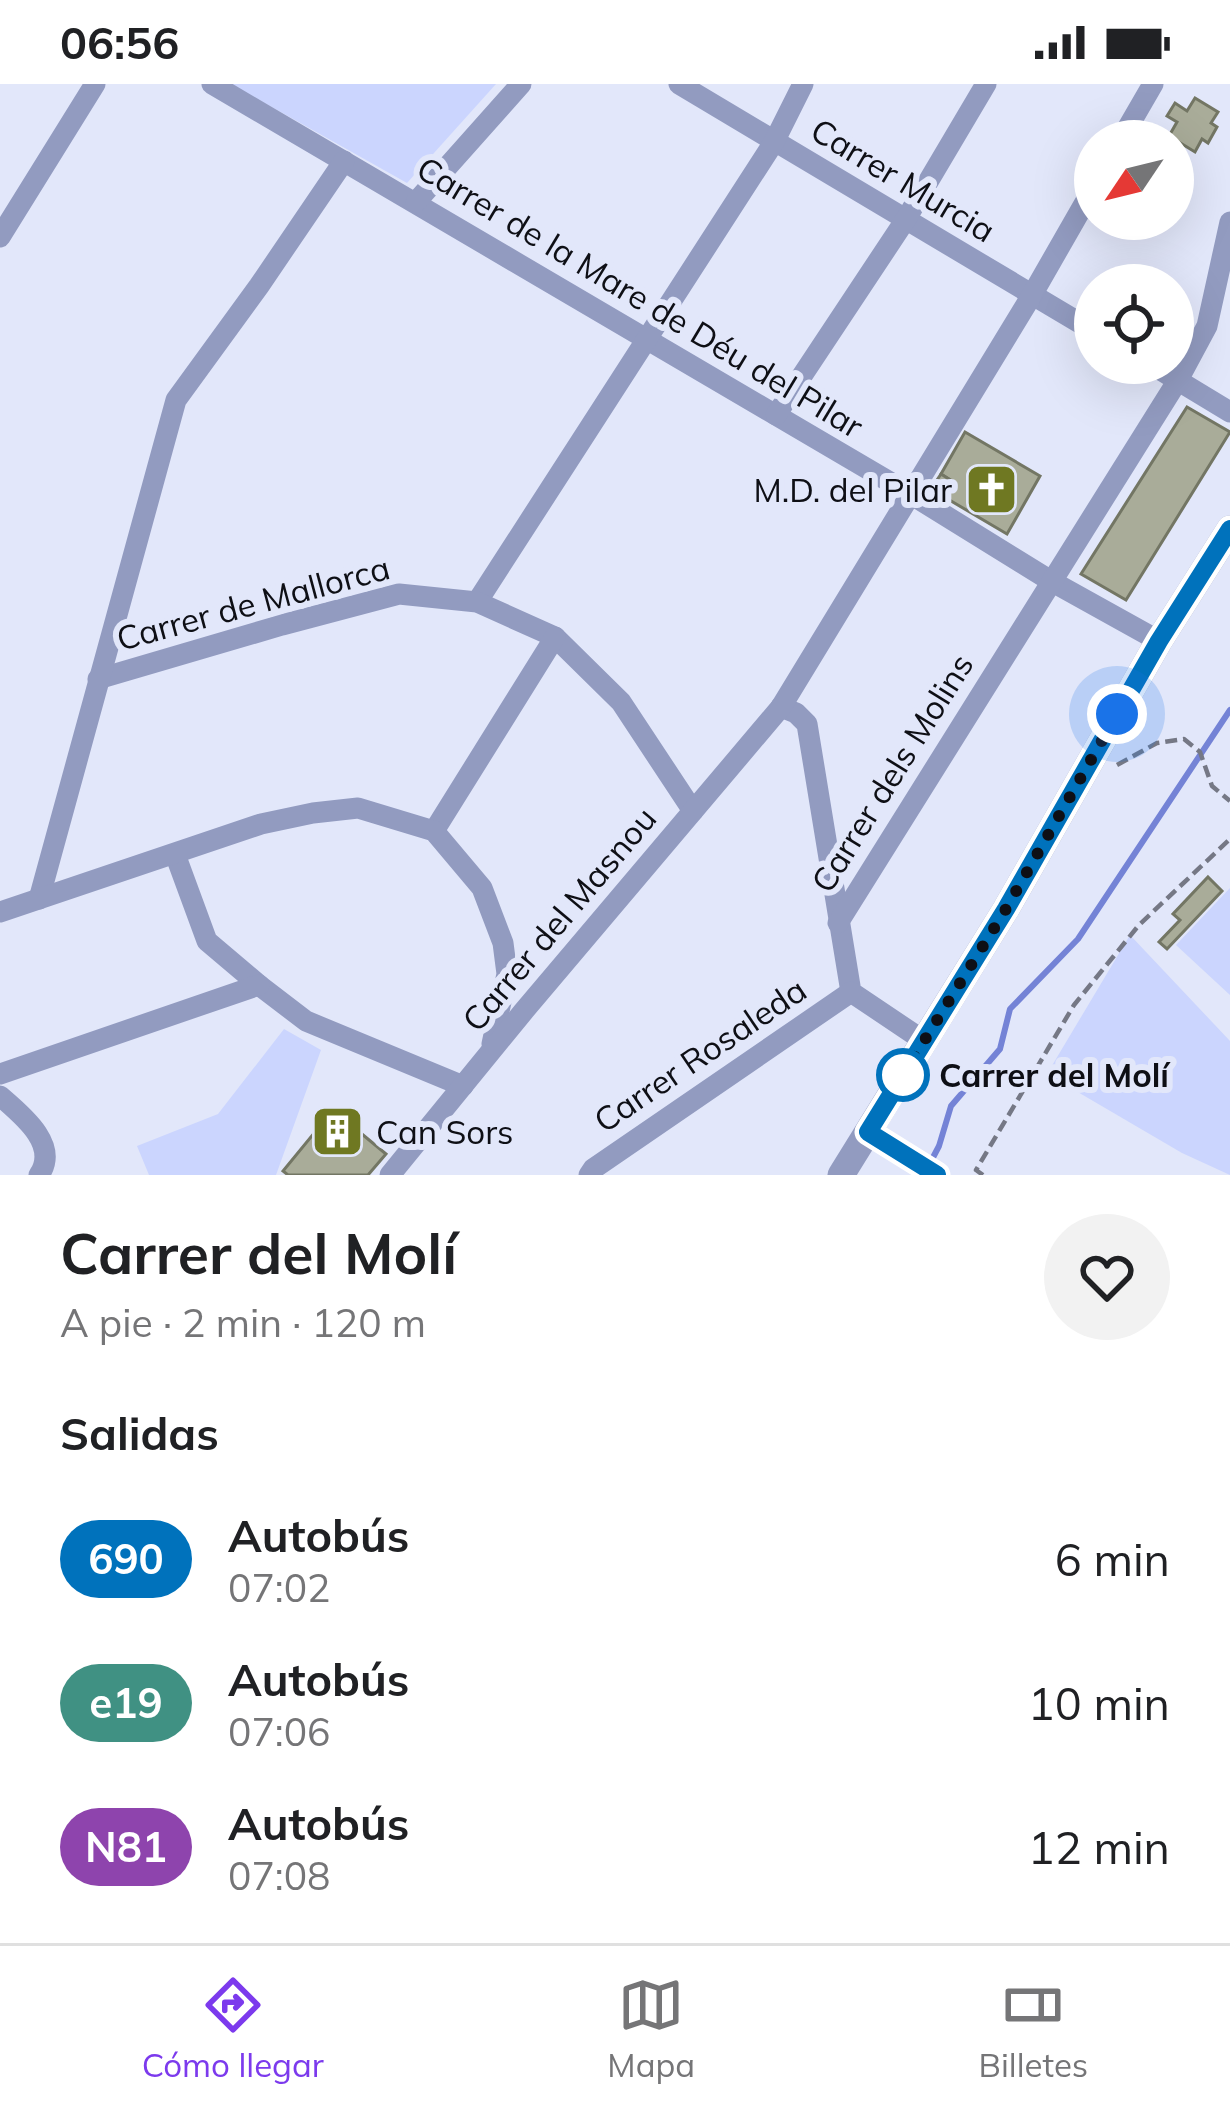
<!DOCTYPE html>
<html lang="es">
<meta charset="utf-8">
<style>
:root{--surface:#fff;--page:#f2f2f2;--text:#202124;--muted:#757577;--line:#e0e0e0;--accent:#7c3aed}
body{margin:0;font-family:Mulish,sans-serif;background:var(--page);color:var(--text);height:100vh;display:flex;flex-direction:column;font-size:45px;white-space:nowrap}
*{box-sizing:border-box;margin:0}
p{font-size:39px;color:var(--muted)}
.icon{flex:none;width:66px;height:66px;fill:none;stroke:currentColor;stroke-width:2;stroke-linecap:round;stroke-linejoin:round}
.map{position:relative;height:1091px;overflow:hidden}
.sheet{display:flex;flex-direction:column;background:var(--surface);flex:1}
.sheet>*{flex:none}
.badge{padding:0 24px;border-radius:39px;font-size:42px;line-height:78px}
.needle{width:78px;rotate:235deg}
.tools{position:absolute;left:1074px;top:36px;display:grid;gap:24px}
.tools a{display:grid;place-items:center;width:120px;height:120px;border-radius:50%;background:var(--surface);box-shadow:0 12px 48px #0002;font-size:60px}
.you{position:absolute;width:60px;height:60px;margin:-30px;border:9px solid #fff;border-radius:50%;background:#1a73e8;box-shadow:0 0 0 18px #1a73e833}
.map>.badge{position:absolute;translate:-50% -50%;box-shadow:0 0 0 6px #fff}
h2{padding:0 60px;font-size:45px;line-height:108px}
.round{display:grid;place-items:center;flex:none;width:126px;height:126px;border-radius:63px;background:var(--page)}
.head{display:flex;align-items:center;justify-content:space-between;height:204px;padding:0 60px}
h1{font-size:57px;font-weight:700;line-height:90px}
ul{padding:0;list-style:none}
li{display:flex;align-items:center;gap:36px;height:144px;padding:0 60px}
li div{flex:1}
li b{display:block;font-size:45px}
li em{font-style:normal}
li .badge{min-width:132px;font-weight:700;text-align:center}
.status{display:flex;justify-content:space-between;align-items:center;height:84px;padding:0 60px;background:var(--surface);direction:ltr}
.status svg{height:33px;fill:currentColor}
.tab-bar{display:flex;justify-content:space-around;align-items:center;height:168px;border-top:3px solid var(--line);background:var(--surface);font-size:33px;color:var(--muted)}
.tab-bar a{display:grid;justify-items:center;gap:6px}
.tab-bar .on{color:var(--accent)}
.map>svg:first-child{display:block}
.green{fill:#cbd5fe}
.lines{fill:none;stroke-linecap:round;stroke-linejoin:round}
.stream{stroke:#7483d6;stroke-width:6}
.building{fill:#a9ac99;stroke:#737664;stroke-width:3}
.path{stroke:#757885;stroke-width:4.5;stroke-dasharray:12 6;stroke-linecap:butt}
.minor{stroke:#929bc0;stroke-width:21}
.tertiary{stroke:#929bc0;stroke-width:27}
.line-casing{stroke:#fff;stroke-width:27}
.line{stroke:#0072bc;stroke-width:18}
.walk{stroke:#0e0f15;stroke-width:12;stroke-dasharray:0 21.6}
.stop-dot{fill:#fff;stroke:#0072bc;stroke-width:6}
.labels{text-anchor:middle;stroke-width:12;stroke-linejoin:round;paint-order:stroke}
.street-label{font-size:33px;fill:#0e0f15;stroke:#e2e7fa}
.poi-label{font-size:33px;fill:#0e0f15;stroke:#e2e7fa;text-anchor:end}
.stop-label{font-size:33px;font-weight:bold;fill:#0e0f15;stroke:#e2e7fa;text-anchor:start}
</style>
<div class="status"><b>06:56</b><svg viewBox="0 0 49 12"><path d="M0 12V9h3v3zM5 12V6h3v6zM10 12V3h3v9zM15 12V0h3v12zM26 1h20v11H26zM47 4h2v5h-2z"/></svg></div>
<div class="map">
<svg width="1230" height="1091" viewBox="0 0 1230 1091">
<rect width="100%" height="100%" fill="#e2e7fa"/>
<g class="green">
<polygon points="231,0 496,0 407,99"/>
<polygon points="1230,804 1230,911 1176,861"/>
<polygon points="1130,851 1230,957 1230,1091 1182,1069 1047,990"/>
<polygon points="284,945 321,966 276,1091 149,1091 137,1062 218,1030"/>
</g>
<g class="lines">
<polyline class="stream" points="928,1083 939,1062 951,1022 1000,965 1010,925 1078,855 1230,626"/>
</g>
<g class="building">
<polygon points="1195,14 1218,28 1211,39 1217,43 1208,59 1202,55 1195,68 1169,52 1177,38 1167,32 1175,19 1187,27"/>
<polygon points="1187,323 1230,348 1126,516 1081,490"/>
<polygon points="965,348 1040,392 1007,450 946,414 955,399 941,390"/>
<polygon points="941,390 955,399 946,414 931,405"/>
<polygon points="1208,793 1222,807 1167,865 1159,858 1180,836 1173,830"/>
<polygon points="333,1026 386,1070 368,1091 288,1091 283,1087"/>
</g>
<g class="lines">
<g class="path">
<polyline points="1117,681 1157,659 1184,655 1200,668 1212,702 1230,717"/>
<polyline points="983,1091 976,1086 1074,921 1139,841 1230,755"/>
</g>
<g class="minor">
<polyline points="212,0 912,411 1051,497 1159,557"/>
<polyline points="679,0 1095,248"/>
<polyline points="1120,57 1153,0"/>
<polyline points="416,118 521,0"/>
<polyline points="0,153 95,0"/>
<polyline points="1149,279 1230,328"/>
<polyline points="776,331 906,135 986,0"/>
<polyline points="477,518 774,58 803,0"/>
<polyline points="98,595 282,541 399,510 477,518 555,553 621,618 693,727"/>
<polyline points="781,623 796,629 807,640 851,908 924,957"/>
<polyline points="434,747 555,553"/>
<polyline points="175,770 207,857 259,901 306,937 463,1002"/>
<polyline points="39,815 176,316 259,202 344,77"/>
<polyline points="0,828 261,740 313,729 358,724 434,747 482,804 503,859 507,890 492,960"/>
<polyline points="838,839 1178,296 1207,242 1230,138"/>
<polyline points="0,990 259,901"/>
<path d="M0,1012C22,1031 60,1061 39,1091"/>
<polyline points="868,1048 937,1091"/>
<polyline points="390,1091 523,928 781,623 1032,211 1095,101"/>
<polyline points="589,1091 593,1085 851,908"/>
</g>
<polyline class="tertiary" points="841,1091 1006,825 1159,557 1230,445"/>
</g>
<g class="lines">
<defs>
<polyline id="line" points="937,1091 868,1048 1006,825 1159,557 1230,445"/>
</defs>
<use href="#line" class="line-casing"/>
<use href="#line" class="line"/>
<polyline class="walk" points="903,991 1006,825 1117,630"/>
</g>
<defs>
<symbol id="church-square" viewBox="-11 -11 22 22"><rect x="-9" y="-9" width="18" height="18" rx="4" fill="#6f7822" stroke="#e2e7fa"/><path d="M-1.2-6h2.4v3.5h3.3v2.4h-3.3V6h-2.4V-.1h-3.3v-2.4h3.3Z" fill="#fff"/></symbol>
<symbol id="building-square" viewBox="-11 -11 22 22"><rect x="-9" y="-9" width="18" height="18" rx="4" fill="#6f7822" stroke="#e2e7fa"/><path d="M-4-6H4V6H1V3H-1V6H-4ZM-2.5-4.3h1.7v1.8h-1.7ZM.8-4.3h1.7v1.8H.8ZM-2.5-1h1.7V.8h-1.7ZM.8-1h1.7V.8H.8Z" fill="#fff"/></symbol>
</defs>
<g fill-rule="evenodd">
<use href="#church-square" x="962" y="376" width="59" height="59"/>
<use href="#building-square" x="308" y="1018" width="59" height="59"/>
</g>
<circle class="stop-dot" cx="903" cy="991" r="24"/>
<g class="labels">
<g class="street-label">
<text transform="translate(903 96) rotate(31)" y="12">Carrer Murcia</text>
<text transform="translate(640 213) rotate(31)" y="12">Carrer de la Mare de Déu del Pilar</text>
<text transform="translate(253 519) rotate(-15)" y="12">Carrer de Mallorca</text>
<text transform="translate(892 689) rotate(-58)" y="12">Carrer dels Molins</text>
<text transform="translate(559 835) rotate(-50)" y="12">Carrer del Masnou</text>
<text transform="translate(700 971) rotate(-34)" y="12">Carrer Rosaleda</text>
</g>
<g class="poi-label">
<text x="952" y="418">M.D. del Pilar</text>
<text x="376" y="1060" text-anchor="start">Can Sors</text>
</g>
<g class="stop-label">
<text x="939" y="1003">Carrer del Molí</text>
</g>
</g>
</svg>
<div class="tools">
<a><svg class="needle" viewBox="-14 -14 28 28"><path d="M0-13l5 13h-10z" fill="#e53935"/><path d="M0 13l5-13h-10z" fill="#757577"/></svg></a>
<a><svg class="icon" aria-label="locate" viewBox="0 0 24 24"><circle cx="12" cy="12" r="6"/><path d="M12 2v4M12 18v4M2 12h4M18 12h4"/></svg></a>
</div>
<div class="you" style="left:1117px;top:630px"></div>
</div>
<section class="sheet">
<div class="head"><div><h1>Carrer del Molí</h1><p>A pie · 2 min · 120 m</p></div><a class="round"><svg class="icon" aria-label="heart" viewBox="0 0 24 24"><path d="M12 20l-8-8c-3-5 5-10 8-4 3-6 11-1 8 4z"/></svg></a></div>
<h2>Salidas</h2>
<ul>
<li><span class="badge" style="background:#0072bc;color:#fff">690</span><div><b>Autobús</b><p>07:02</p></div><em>6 min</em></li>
<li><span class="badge" style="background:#409183;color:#fff">e19</span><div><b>Autobús</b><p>07:06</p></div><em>10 min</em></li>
<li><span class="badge" style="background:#8e44ad;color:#fff">N81</span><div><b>Autobús</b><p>07:08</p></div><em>12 min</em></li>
</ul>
</section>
<nav class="tab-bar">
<a class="on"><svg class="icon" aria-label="directions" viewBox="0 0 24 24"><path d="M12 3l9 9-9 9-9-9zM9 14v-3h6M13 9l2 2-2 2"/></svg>Cómo llegar</a>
<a><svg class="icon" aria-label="map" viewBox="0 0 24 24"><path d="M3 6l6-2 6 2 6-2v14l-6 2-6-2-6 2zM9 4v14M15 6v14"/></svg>Mapa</a>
<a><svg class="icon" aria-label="tickets" viewBox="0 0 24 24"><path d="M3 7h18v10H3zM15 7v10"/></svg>Billetes</a>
</nav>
